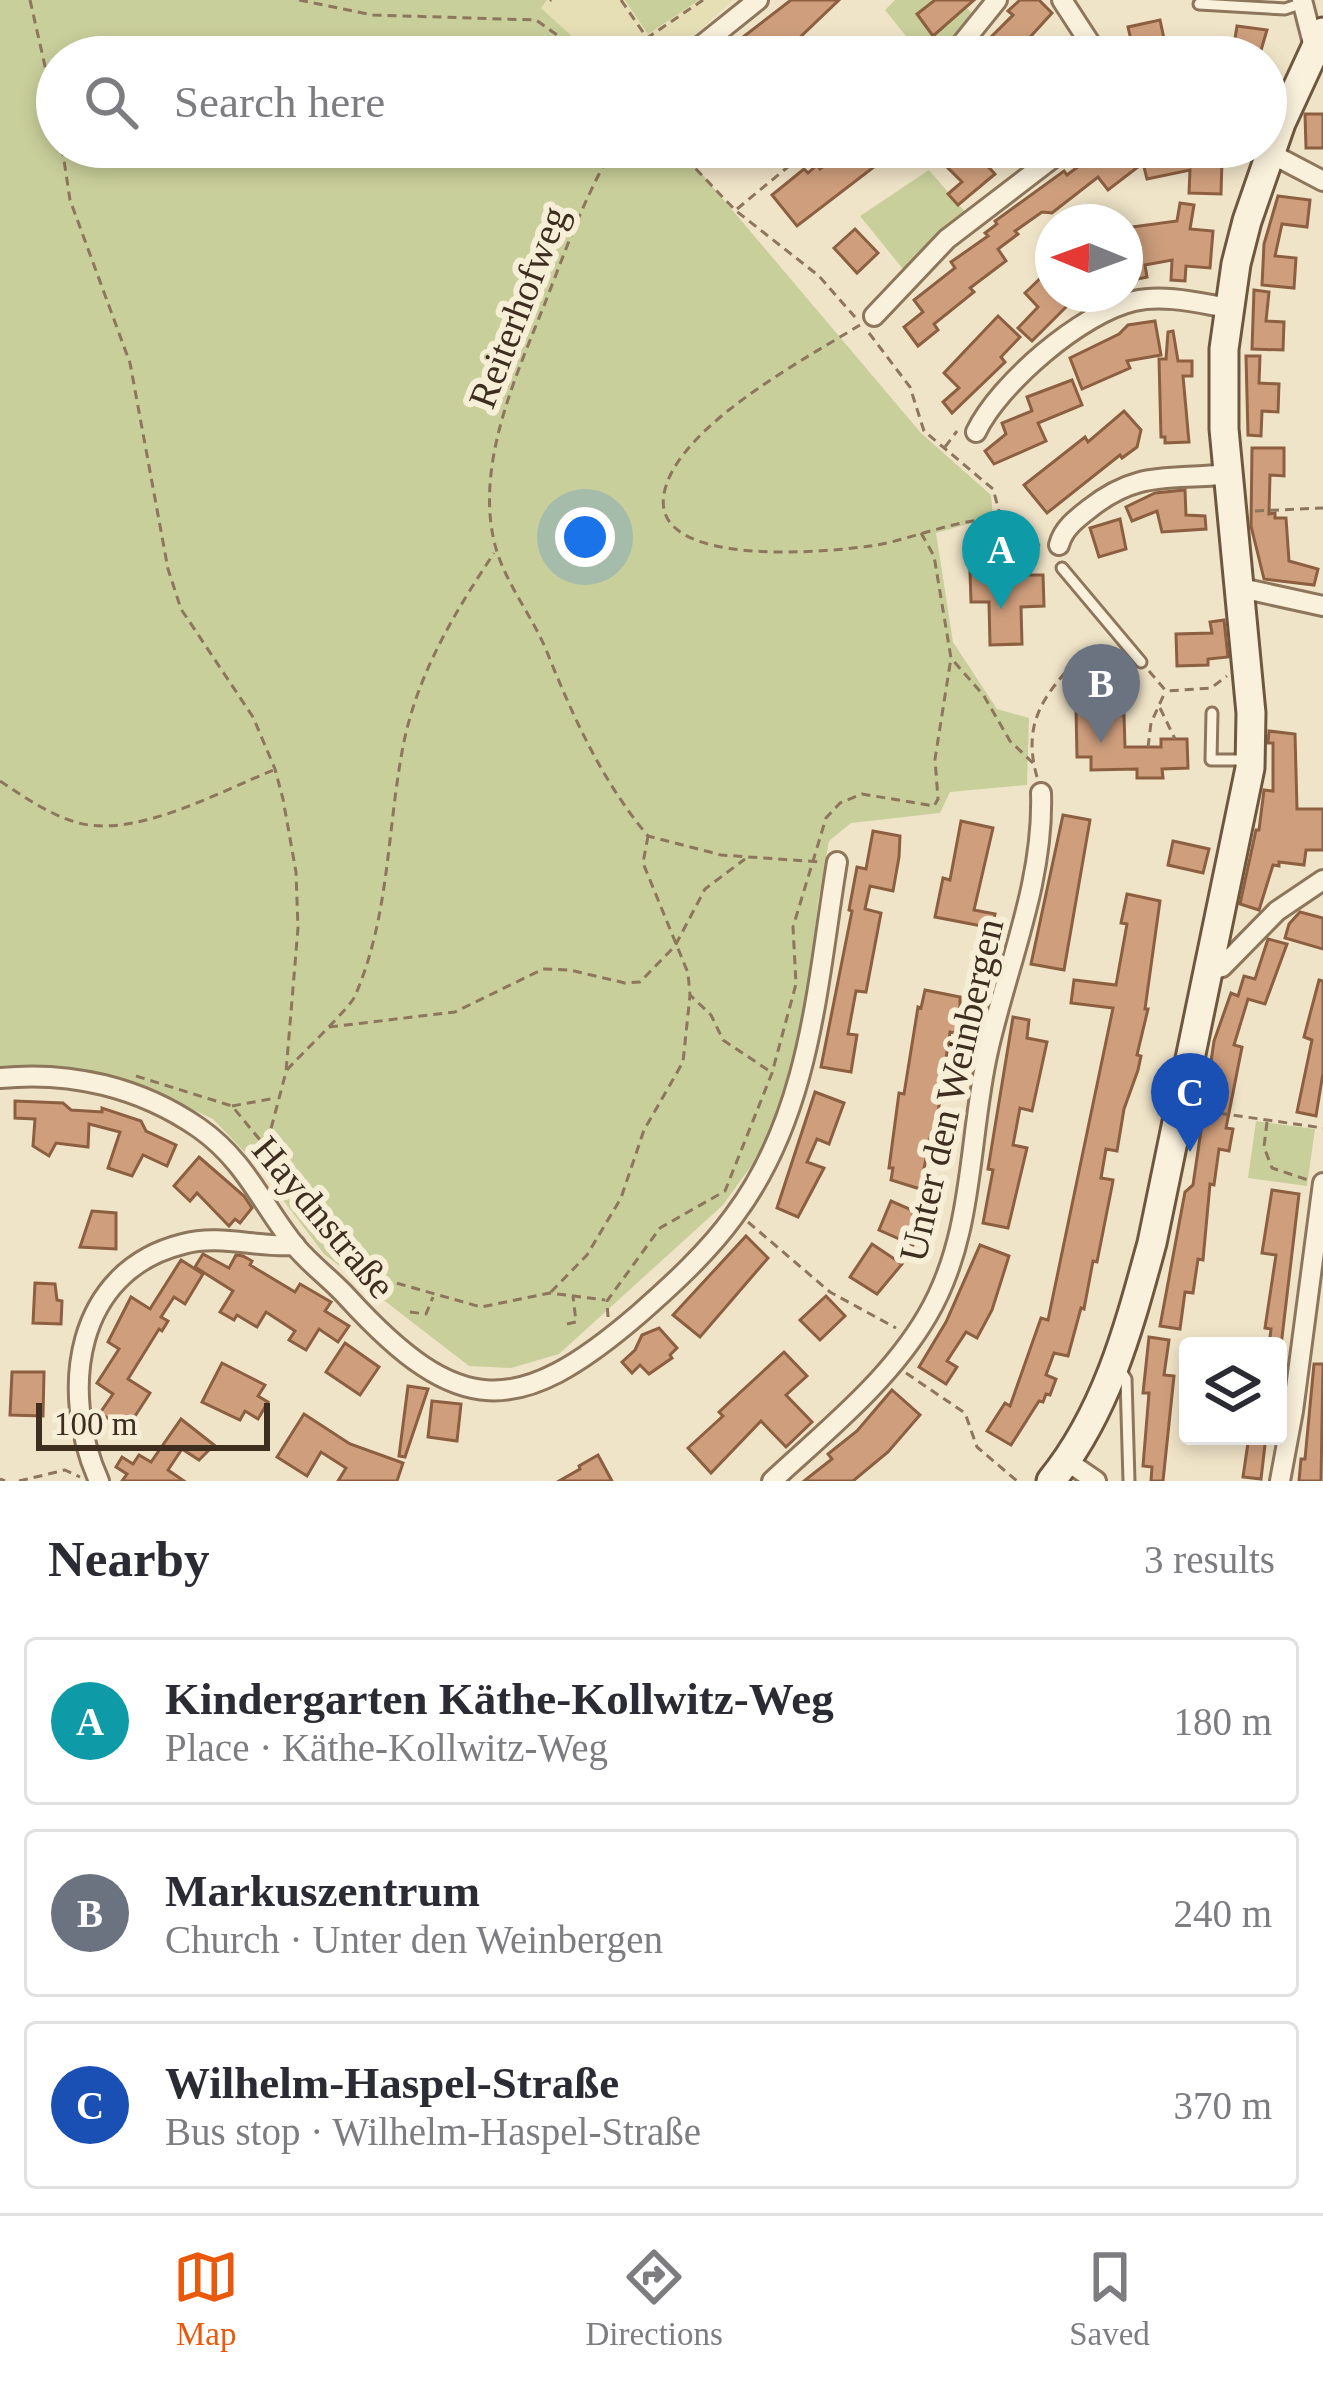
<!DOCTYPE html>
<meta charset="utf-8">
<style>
body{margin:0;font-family:Georgia,serif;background:#f2f2f3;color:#2b2b33}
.controls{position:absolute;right:36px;bottom:36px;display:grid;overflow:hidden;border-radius:12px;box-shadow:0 6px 18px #0003}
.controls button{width:108px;height:108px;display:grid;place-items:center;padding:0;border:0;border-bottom:3px solid #e1e1e2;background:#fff;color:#2b2b33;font:60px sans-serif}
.compass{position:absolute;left:1035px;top:204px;width:108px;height:108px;border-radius:50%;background:#fff;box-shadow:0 6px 18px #0003;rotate:271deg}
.scale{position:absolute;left:36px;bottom:30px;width:234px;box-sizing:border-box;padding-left:12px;border:6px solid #3d2e20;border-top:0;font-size:33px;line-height:42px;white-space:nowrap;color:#3d2e20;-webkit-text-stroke:9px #f7eed8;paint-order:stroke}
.you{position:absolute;left:585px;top:537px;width:42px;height:42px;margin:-30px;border:9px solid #fff;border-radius:50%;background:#1a73e8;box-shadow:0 0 0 18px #1a73e833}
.badge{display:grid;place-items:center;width:78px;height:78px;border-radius:50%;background:#ea580c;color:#fff;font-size:39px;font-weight:700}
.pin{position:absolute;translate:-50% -99px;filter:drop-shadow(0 3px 6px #0008)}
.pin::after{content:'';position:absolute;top:63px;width:42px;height:36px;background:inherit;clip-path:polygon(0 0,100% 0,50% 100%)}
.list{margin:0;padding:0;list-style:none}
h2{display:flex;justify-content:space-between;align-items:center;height:156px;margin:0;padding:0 48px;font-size:51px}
h2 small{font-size:39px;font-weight:400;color:#7c7c81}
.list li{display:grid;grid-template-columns:78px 1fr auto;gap:36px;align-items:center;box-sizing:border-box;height:168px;margin:0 24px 24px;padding:0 24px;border:3px solid #e1e1e2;border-radius:12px}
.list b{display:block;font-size:45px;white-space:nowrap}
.list p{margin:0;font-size:39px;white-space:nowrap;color:#7c7c81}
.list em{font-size:39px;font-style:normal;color:#7c7c81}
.icon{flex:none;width:66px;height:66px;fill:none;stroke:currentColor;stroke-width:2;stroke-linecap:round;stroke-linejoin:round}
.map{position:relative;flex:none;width:1323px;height:1481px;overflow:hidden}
.search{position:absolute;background:#fff;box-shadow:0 6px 18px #0003;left:36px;right:36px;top:36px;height:132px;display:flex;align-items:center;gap:30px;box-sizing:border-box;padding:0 42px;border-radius:66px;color:#7c7c81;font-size:45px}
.sheet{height:732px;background:#fff}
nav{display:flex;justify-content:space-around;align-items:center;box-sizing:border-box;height:168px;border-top:3px solid #e1e1e2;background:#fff;font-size:33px;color:#7c7c81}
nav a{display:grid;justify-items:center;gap:6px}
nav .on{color:#ea580c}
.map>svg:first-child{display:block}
</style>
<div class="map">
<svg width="1323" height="1481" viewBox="0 0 1323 1481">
<rect width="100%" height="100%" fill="#f0e4c8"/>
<path fill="#e6deb5" d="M547 0H733L671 57H595L541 8Z"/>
<g fill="#c9cf9b">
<path d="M0 0H547L541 8 595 57H57V147H679L921 433 991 495 993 517 936 533 953 642 997 709 1029 718 1027 785 950 792 940 813 851 823 829 841 818 902 804 1038 771 1138 723 1205 559 1354 511 1368 469 1366 324 1254 255 1163 213 1119 135 1083 99 1072 60 1066H0Z"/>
<path d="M625 0H699L648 34Z"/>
<path d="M895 0H959L976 17 940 57H923L885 10Z"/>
<path d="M929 170 966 213 903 269 860 216Z"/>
<path d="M1256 1121 1315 1129 1307 1186 1248 1178Z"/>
</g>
<g fill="#cf9f7d" stroke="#8d5f41" stroke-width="3">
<path d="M791 0H839L796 41 773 57H717Z"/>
<path d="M935 0H974L933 36 917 14Z"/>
<path d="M1020 0H1039L1052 13 1012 57H989L980 48 1013 15 1008 11Z"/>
<path d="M1160 20 1168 57H1135L1128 27Z"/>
<path d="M1237 26 1267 30 1259 57H1232Z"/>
<path d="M1305 114H1323V148H1306Z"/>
<path d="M849 147H922L901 164 892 153 797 226 772 195 804 169 808 173 817 165 820 169Z"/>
<path d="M970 147 995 174 958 205 948 194 962 182 948 168Z"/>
<path d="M1110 147H1201V160H1222L1221 194 1189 193 1190 170 1147 179 1143 163 1108 190 1098 177 1052 213 1042 212 1015 231 1018 234 998 249 1006 261 970 288 974 292 934 324 938 330 918 346 904 327 923 312 914 300 955 268 951 262 988 236 985 233 997 224 995 221 1064 171 1067 175 1083 163 1085 166Z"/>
<path d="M1278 196 1310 200 1307 227 1282 224 1275 256 1296 258 1294 288 1262 285 1264 244Z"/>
<path d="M1180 203 1194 205 1190 229 1213 231 1210 268 1186 266 1185 281 1171 280 1172 260 1145 265 1147 277 1133 280 1130 262 1136 261 1132 227 1177 221Z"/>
<path d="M855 229 878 253 857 273 834 248Z"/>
<path d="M1053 266V294H1079L1032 341 1018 328 1038 307 1025 293Z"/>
<path d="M1254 290 1269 292 1266 321 1284 322 1283 350 1252 349Z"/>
<path d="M998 316 1020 337 1001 357 1005 362 952 413 943 402 959 388 944 373Z"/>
<path d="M1155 321 1161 355 1127 361 1130 368 1082 389 1070 358 1119 334 1128 325Z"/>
<path d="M1173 331 1178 361H1192V376H1183L1189 442 1165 443V437H1161L1159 359H1166L1168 332Z"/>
<path d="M1246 356H1260L1259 383 1279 384 1278 412 1262 411 1261 436 1248 435Z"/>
<path d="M1072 380 1082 405 1038 423 1046 441 994 464 985 451 1006 434 1002 423 1032 411 1027 397Z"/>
<path d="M1124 411 1141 430 1137 447 1122 458 1120 455 1047 513 1024 485 1085 437 1088 442Z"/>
<path d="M1252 448H1284V476L1270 475 1269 514 1275 513V518H1286L1289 561 1318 569 1314 585 1264 579 1251 526Z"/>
<path d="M1185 490 1186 515 1205 516 1206 529 1162 532 1157 511 1132 521 1126 507 1155 493Z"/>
<path d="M1120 519 1126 549 1099 557 1090 528Z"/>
<path d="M1001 570V575H1043L1044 606 1021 607 1022 644 990 645 989 602H971L970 571Z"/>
<path d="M1224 620 1228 657 1208 659V665L1177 666 1176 634 1212 633 1210 622Z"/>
<path d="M1107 708 1108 715H1124L1125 747H1161V739H1187L1188 768 1162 769 1163 778H1137V769L1091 770V757H1077L1076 709Z"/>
<path d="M1269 731 1295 734 1297 809H1323V850H1306L1304 865 1279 862V866L1273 865 1259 910 1240 904 1256 830H1259L1264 790 1273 791V743H1268Z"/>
<path d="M1063 815 1090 820 1064 970 1031 964Z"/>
<path d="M961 821 993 828 974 910 995 914 992 928 935 917 943 878 950 880Z"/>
<path d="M873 831 900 836 899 857 893 891 870 886 865 909 881 913 866 992 856 991 848 1034 857 1035 851 1072 821 1067 852 911 849 910 857 867 866 869Z"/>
<path d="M1173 841 1209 849 1203 873 1168 865Z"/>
<path d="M1127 894 1160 901 1145 1009H1148L1137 1055 1141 1056 1138 1070 1124 1109 1117 1151 1106 1149 1101 1178 1113 1180 1112 1186 1097 1262 1093 1261 1084 1309 1081 1308 1068 1356 1054 1353 1046 1375 1056 1379 1050 1395 1046 1394 1043 1402 1039 1401 1011 1445 987 1431 1005 1403 1010 1406 1041 1318 1048 1320 1113 1008 1071 1003 1074 980 1116 985 1127 924 1121 923Z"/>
<path d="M1300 912 1323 918V949L1285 938 1289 924Z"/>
<path d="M1268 939 1287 944 1265 1004 1248 999 1234 1045 1242 1047 1226 1128 1233 1129 1229 1151 1219 1149 1214 1185 1210 1184 1203 1260 1198 1259 1193 1293 1185 1292 1180 1329 1160 1326 1185 1192 1193 1185 1214 1041 1231 993 1238 996 1244 976 1255 979Z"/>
<path d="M1319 980 1323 981V1073L1316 1116 1297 1112 1312 1040 1304 1037Z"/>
<path d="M925 990 960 997V1008L955 1033 950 1032 934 1139 930 1138 920 1189 891 1180 893 1168H889L899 1093 904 1094 918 1007 921 1008Z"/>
<path d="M1013 1017 1029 1020 1027 1038 1047 1042 1032 1111 1020 1108 1013 1145 1027 1148 1008 1228 983 1223 993 1170 988 1169Z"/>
<path d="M815 1092 844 1103 829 1144 817 1139 807 1162 824 1168 798 1217 777 1208Z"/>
<path d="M15 1101 63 1103 71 1110 102 1112V1108L141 1121 146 1131 176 1145 167 1166 143 1155 132 1176 108 1168 120 1132 89 1124 88 1147 56 1143 49 1156 33 1146 35 1119 15 1118Z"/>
<path d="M199 1157 244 1196 252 1208 240 1223 235 1219 229 1226 197 1193 190 1201 174 1186Z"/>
<path d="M1272 1190 1299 1194 1281 1346H1269L1271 1329 1265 1328 1276 1255 1262 1253Z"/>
<path d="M891 1201 914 1211 912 1219 922 1223 913 1245 879 1230Z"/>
<path d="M92 1211 116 1213V1249L80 1247Z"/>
<path d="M746 1236 768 1258 700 1337 673 1315Z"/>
<path d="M872 1244 902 1264 877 1294 850 1277Z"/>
<path d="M980 1245 1009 1256 992 1310 977 1338 966 1332 947 1361 957 1367 946 1384 919 1367 946 1322Z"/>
<path d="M203 1254 229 1268 236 1255 243 1256 252 1261 250 1265 295 1292 300 1284 331 1302 325 1311 349 1326 338 1342 319 1329 306 1350 289 1340 295 1331 266 1312 257 1327 237 1315 234 1320 220 1312 233 1291 195 1267Z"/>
<path d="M181 1260 203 1274 185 1304 174 1297 161 1317 168 1321 162 1331 159 1329 128 1379 150 1393 126 1430 100 1413 113 1394 97 1383 119 1349 108 1342 131 1297 150 1309Z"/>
<path d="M35 1283 55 1284 57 1300 62 1301 61 1324 33 1323Z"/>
<path d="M826 1296 845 1316 820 1340 800 1320Z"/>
<path d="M659 1328 677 1348 670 1355 672 1358 649 1374 640 1365 632 1373 622 1362 635 1350 642 1335Z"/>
<path d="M1149 1337 1169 1340 1164 1375 1174 1376 1163 1481H1151L1152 1467 1143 1466 1149 1393H1143Z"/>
<path d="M345 1343 379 1367 360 1395 326 1372Z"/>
<path d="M784 1352 807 1376 786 1395 812 1422 786 1447 761 1421 711 1473 688 1448 723 1416 719 1412Z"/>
<path d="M222 1363 265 1385 258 1396 268 1402 258 1419 245 1411 240 1420 202 1402Z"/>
<path d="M1314 1364H1323L1321 1481H1299L1301 1459H1305Z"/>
<path d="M12 1372H44L43 1416 10 1415Z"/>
<path d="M408 1386 428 1389 405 1457 399 1456Z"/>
<path d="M892 1390 920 1415 888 1452 853 1481H804L832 1459 828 1454 857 1431Z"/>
<path d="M432 1401 461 1404 457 1441 428 1437Z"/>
<path d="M304 1414 350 1444 403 1463 397 1481H338L346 1468 321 1452 307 1476 277 1457Z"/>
<path d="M181 1419 214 1445 199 1460 182 1449 168 1470 184 1481H122L127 1474 116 1467 122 1457 133 1464 139 1455 151 1462Z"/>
<path d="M1249 1436H1266L1261 1479 1243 1477Z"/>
<path d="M598 1455 612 1481H559L580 1469 579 1466Z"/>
</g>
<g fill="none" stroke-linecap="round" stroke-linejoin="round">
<defs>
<g id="lane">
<path d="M1199 4 1285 9 1303 3"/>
<path d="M1062 568 1141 662"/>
<path d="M1212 713 1211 760H1245"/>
<path d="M1119 1368 1126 1379 1129 1481"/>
</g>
<g id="street">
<path d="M1062 0 1099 57"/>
<path d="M1302 0 1314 47"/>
<path d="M687 57 758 0"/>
<path d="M951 57 997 0"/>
<path d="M1264 150 1323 181"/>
<path d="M874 316 947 239 1067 147"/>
<path d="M976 432C999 384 1081 313 1134 301 1164 294 1199 303 1228 308"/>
<path d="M1059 545C1063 529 1076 519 1089 509 1139 469 1170 481 1228 474"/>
<path d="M1241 588 1323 606"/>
<path d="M1206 971 1222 967 1277 911 1323 880"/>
<path d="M0 1078C70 1071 140 1087 199 1128 246 1161 262 1205 296 1247 312 1266 332 1280 348 1298 458 1418 517 1419 639 1314 672 1285 708 1252 734 1216 811 1113 817 984 837 862"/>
<path d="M1067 1461 1096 1481"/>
<path d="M99 1481C59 1392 74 1271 183 1244 220 1234 258 1248 295 1245"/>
<path d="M772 1481C827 1430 889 1381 927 1316 975 1235 968 1139 988 1051 1007 966 1044 882 1041 793"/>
<path d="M1280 1481 1293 1411 1323 1183"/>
</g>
<path id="secondary" d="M1051 1481C1107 1412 1129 1327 1152 1243L1250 768 1251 713 1224 429V349L1236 264 1247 221 1281 123 1323 32"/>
</defs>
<use href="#lane" stroke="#8d765c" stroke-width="15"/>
<use href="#street" stroke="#8d765c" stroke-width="24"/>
<use href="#secondary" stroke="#6f573f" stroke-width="33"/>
<g stroke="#8d765c" stroke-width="3" stroke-dasharray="9 6" stroke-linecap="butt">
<path d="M30 0 57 119"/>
<path d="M299 0 373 15 536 20 588 57"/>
<path d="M621 0 647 38 703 0"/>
<path d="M550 1 551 0"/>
<path d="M62 147 70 200 130 363 168 569 181 609 253 717 275 769 283 799 296 872 298 928 286 1072 268 1140 257 1162"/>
<path d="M614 147C586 194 567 246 547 298 518 372 474 463 495 545 505 583 533 617 547 652 574 719 602 781 648 836L721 855 821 862"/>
<path d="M675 147 735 210 819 276 855 317"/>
<path d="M737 209 795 161"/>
<path d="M860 325C805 359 676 427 664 494 650 570 833 552 877 545 908 540 972 514 1002 520 1017 523 1030 533 1038 545H1045"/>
<path d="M869 333 910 387 924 431 993 489 1001 518"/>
<path d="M945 447 957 431"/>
<path d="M1255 511 1323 508"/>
<path d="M1006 524 1007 588"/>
<path d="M921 533 934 556 951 658 984 696 1010 741 1033 763"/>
<path d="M1149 671 1166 691 1211 688 1227 676"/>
<path d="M1101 708 1115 693H1135"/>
<path d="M1160 708 1175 739"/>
<path d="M1148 747 1151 723 1165 692"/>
<path d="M1037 777C1021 720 1046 693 1083 653"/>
<path d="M0 781C24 797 47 813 75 822 134 840 218 792 274 770"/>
<path d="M648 836 643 863 688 973 690 995 711 1015 723 1040 771 1072"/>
<path d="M329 1027 455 1012 543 969 570 970 625 983 640 982 675 946 705 889 745 859"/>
<path d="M287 1070C300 1055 350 1008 355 996 389 918 387 834 402 752 415 678 453 615 494 553"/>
<path d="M136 1076 232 1106 358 1259 389 1281 481 1307 550 1293 605 1300"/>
<path d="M232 1106 276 1098"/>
<path d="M1204 1111 1323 1128"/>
<path d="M1267 1122 1264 1147 1272 1168 1308 1180"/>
<path d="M748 1222 830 1292 896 1328"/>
<path d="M551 1292 587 1255 621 1198 644 1130 683 1062 690 995"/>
<path d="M410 1312 426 1314 433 1297"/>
<path d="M608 1317 607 1301 660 1228 725 1191 772 1073 796 984 793 927 826 818 840 803 862 794 934 806 938 799 935 759 951 658"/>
<path d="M567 1324 576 1322 573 1296"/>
<path d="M906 1373 965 1413 977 1447 1017 1481"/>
<path d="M0 1479 5 1481"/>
<path d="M19 1481 65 1470 80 1477"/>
</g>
<use href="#lane" stroke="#faf1dc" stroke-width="9"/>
<use href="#street" stroke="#faf1dc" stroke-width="18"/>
<use href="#secondary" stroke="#faf1dc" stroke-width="27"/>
</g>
<g text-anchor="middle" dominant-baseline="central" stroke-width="12" stroke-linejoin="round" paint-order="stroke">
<g font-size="39" fill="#3d2e20" stroke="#f7eed8">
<text transform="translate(518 307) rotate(-69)">Reiterhofweg</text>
<text transform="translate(951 1090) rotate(-77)">Unter den Weinbergen</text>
<text transform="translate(324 1217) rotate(50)">Haydnstraße</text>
</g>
</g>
</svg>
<div class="controls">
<button><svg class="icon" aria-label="layers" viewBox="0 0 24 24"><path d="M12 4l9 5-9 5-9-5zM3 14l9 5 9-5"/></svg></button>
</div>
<svg class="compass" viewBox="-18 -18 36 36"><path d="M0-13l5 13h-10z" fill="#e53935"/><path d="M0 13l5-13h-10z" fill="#7c7c81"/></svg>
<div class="scale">100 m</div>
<div class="you"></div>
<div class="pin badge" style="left:1001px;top:609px;background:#0f9aa8">A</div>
<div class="pin badge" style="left:1101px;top:743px;background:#6b7280">B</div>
<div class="pin badge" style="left:1190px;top:1152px;background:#1a4fb4">C</div>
<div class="search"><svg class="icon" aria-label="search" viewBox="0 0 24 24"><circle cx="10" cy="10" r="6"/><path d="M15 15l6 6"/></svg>Search here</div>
</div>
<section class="sheet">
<h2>Nearby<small>3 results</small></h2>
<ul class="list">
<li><span class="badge" style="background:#0f9aa8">A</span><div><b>Kindergarten Käthe-Kollwitz-Weg</b><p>Place · Käthe-Kollwitz-Weg</p></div><em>180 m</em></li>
<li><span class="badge" style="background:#6b7280">B</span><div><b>Markuszentrum</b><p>Church · Unter den Weinbergen</p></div><em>240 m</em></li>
<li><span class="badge" style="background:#1a4fb4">C</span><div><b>Wilhelm-Haspel-Straße</b><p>Bus stop · Wilhelm-Haspel-Straße</p></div><em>370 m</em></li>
</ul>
</section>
<nav>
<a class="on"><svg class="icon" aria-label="map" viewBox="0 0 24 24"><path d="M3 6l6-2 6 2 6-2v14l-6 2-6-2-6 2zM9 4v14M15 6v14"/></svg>Map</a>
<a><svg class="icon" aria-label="directions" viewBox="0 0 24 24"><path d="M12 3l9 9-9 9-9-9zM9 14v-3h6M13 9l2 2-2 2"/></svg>Directions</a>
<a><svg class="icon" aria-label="saved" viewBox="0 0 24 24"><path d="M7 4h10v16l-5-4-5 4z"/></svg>Saved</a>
</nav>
